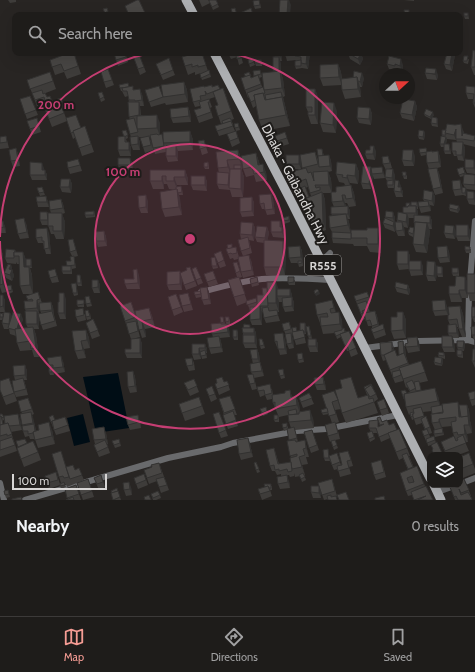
<!DOCTYPE html>
<style>
body{margin:0;font-family:Cabin,sans-serif;background:#262523;color:#f1f3f6}
.controls{position:absolute;right:12px;bottom:12px;display:grid;overflow:hidden;border-radius:8px;box-shadow:0 4px 16px #0002}
.controls button{width:36px;height:36px;display:grid;place-items:center;padding:0;border:0;border-bottom:1px solid #3c3a39;background:#1e1c1a;color:#f1f3f6;font:20px sans-serif}
.compass{position:absolute;left:379px;top:68px;width:36px;height:36px;border-radius:50%;background:#1e1c1a;box-shadow:0 4px 16px #0002;rotate:69deg}
.scale{position:absolute;left:12px;bottom:10px;width:95px;box-sizing:border-box;padding-left:4px;border:2px solid #d7d5d4;border-top:0;font-size:11px;line-height:14px;white-space:nowrap;color:#d7d5d4;-webkit-text-stroke:3px #1e1c1a;paint-order:stroke}
.list{margin:0;padding:0;list-style:none}
h2{display:flex;justify-content:space-between;align-items:center;height:52px;margin:0;padding:0 16px;font-size:17px}
h2 small{font-size:13px;font-weight:400;color:#a1a1a2}
.icon{flex:none;width:22px;height:22px;fill:none;stroke:currentColor;stroke-width:2;stroke-linecap:round;stroke-linejoin:round}
.map{position:relative;flex:none;width:475px;height:500px;overflow:hidden}
.search{position:absolute;background:#1e1c1a;box-shadow:0 4px 16px #0002;left:12px;right:12px;top:12px;height:44px;display:flex;align-items:center;gap:10px;box-sizing:border-box;padding:0 14px;border-radius:8px;color:#a1a1a2;font-size:15px}
.sheet{height:116px;background:#1e1c1a}
nav{display:flex;justify-content:space-around;align-items:center;box-sizing:border-box;height:56px;border-top:1px solid #3c3a39;background:#1e1c1a;font-size:11px;color:#a1a1a2}
nav a{display:grid;justify-items:center;gap:2px}
nav .on{color:#f59c94}
.map>svg:first-child{display:block}
</style>
<div class="map">
<svg width="475" height="500" viewBox="0 0 475 500">
<rect width="100%" height="100%" fill="#282523"/>
<g fill="#000d15">
<path d="M118 373 129 428 96 433 83 377Z"/>
<path d="M83 414 90 442 74 446 67 418Z"/>
</g>
<g fill="none" stroke-linecap="round" stroke-linejoin="round">
<g stroke="#696a6c" stroke-width="6">
<path d="M321 262 330 253"/>
<path d="M470 281 475 221"/>
<path d="M201 292C221 287 241 281 262 279 285 277 308 279 331 280"/>
<path d="M468 340 469 290"/>
<path d="M365 348 418 341 468 340 475 342"/>
<path d="M0 483 4 500"/>
<path d="M460 484 475 478"/>
<path d="M438 492 457 485"/>
<path d="M25 500 168 458 221 447 233 443 297 431 326 429 398 415"/>
</g>
<g stroke="#adafb2" stroke-width="9">
<path d="M186 0 194 15"/>
<path d="M214 53 290 199 430 478"/>
<path d="M434 485 441 500"/>
</g>
</g>
<g fill="#3e3c3a" fill-rule="evenodd">
<path d="M8 0H16V2L10 3Z"/>
<path d="M199 0H208L209 1 216 0 219 7 213 10 210 3 202 7Z"/>
<path d="M403 0H414V1L404 0Z"/>
<path d="M260 3 261 8 255 9 254 6Z"/>
<path d="M107 8 109 14 106 15 103 9Z"/>
<path d="M468 13 469 19H465L464 16Z"/>
<path d="M475 51V75H474L471 67Z"/>
<path d="M74 53 81 74 67 79 64 72 55 75 50 60Z"/>
<path d="M114 53H125L128 62 118 66Z"/>
<path d="M149 53H155L150 55Z"/>
<path d="M202 53 208 71 209 70 211 77 202 80 200 74 201 73 195 75V72L188 75 182 57Z"/>
<path d="M228 53H250L241 56 243 63 239 65 237 57 231 59Z"/>
<path d="M281 53 282 61H280L281 73 283 79 285 96 283 97 290 126 263 131 259 120 256 106 253 108 249 97 248 98 241 78 245 77 249 72 251 77H254L253 71 261 72 262 77 259 78 265 95 264 90 274 71 273 70 275 57 274 56Z"/>
<path d="M285 53H310L308 69 302 68 296 69 295 66 296 60 287 61Z"/>
<path d="M348 53H361L363 59 360 65 350 59Z"/>
<path d="M447 53H454L455 55 452 71 446 69 444 64Z"/>
<path d="M133 56 144 67 146 72 140 75Z"/>
<path d="M252 59 255 65 250 67 248 60Z"/>
<path d="M469 59 468 64 464 63 463 61Z"/>
<path d="M261 60 262 63V66H256L255 63Z"/>
<path d="M156 64 173 70 175 75 163 80Z"/>
<path d="M338 64 341 72 342 79 364 78 362 87H360L361 97 345 99 342 90V85L323 86 320 78Z"/>
<path d="M387 64 403 65 402 71 397 70V71L389 69Z"/>
<path d="M108 69 114 85 106 88 104 82Z"/>
<path d="M50 72 56 89 43 94 52 101 61 98 65 109 63 110 66 118 81 128 85 126 94 152 82 156 76 137 73 139 67 121 52 127 45 109 47 108 46 103 37 106 27 80Z"/>
<path d="M425 73 438 75 437 80 427 79Z"/>
<path d="M184 82 187 90 188 102 166 105 165 103 151 107 145 90 163 96Z"/>
<path d="M129 87 142 94 144 106H140L141 115 160 123V134L163 138 190 131 193 140V150L178 151V161L168 162 166 156V149V152L155 154 153 148V150L145 153 143 147V137H140L138 138 140 142V150H133L131 145V137L130 134 129 102 128 96 125 97 122 91H121L120 88ZM149 137H151L152 148 151 141Z"/>
<path d="M204 87H212L220 90 223 88 234 119 231 120 233 124H232L235 131H236L240 143 232 147 227 134 229 133 219 136 215 126 223 124V123L221 124 215 106 218 105 215 97 209 99 212 107 210 108 213 118 199 123 194 110 201 108 200 106 195 107 193 102Z"/>
<path d="M475 87V108L473 103V99H468L466 93Z"/>
<path d="M315 89 318 97V124H311L308 115V112L306 107Z"/>
<path d="M102 92 105 100 101 102 98 93Z"/>
<path d="M30 96 38 115 27 119 20 99Z"/>
<path d="M415 101 417 107 414 121 402 118 400 113Z"/>
<path d="M188 107 190 112 191 122 173 123 171 118Z"/>
<path d="M370 108 372 114 371 125 359 123 357 118Z"/>
<path d="M337 111 336 133 323 132 320 123Z"/>
<path d="M424 114 434 115 432 117 437 118 438 120V127L432 126 431 123 432 118 431 119 425 116Z"/>
<path d="M37 118 41 132 32 135 27 121Z"/>
<path d="M238 123 240 130 236 131 234 124Z"/>
<path d="M126 130 128 138 126 139 127 142H129L131 148V156H120L118 150 124 136Z"/>
<path d="M442 130H463L464 133 475 136V147L463 144 465 148 464 161 458 160 457 156H454L452 151 457 142 456 139V140L447 139 446 138 447 139 446 144H449L450 147 451 154H445L444 151V147H441L440 144 442 136Z"/>
<path d="M424 131 425 134 424 140 419 139 418 136Z"/>
<path d="M285 132 289 144 279 147 275 136Z"/>
<path d="M6 136 9 148 0 149V137Z"/>
<path d="M204 140 208 153 202 155 198 141Z"/>
<path d="M16 148 18 154 20 166 13 167 11 161Z"/>
<path d="M317 149H322L324 156 329 155 331 161 332 171 328 172 331 179 332 192H336V187L347 186 345 185 344 183 339 182 336 174 337 162 356 164 359 172 358 184 350 183V185H351L354 193 356 206 349 207 347 203H345L346 206H348L350 211V219H348L349 222 351 233V230H367V228H378L381 236V253L370 252 367 246H354L353 244 333 243 332 238V232L330 228 329 216H332L331 207H334L332 202 331 193H323L325 200 326 230 315 234 305 206 302 207 296 190 297 189 295 185 291 186 287 173 301 169H288L286 164V155H299L300 159V155L315 152 319 162ZM301 162 303 169H301ZM308 187 311 196 309 197 305 188Z"/>
<path d="M238 150 241 158 256 153 260 165 266 172 267 180 256 182 254 175 246 177 243 169 241 158 242 168V171L244 177 243 197H232L230 190 219 189 217 184 219 173 218 168Z"/>
<path d="M376 151 375 160 367 159 365 154Z"/>
<path d="M438 151 440 157 441 167 437 168 439 173 443 193 435 195 433 189 434 168 429 169 427 163 426 155 421 156 420 153 427 152Z"/>
<path d="M415 156 414 166H404L402 160Z"/>
<path d="M130 158 132 163 133 170 120 171 118 165Z"/>
<path d="M78 159 82 171 70 174 68 168Z"/>
<path d="M390 161 392 168 389 169 395 175 394 183V188H388L387 185V181L385 177 386 170 383 164Z"/>
<path d="M208 162 209 165V169H205L204 167Z"/>
<path d="M475 162V174L467 173 465 168Z"/>
<path d="M463 167 466 174 475 175V190L466 189V196L463 195 455 196 453 190 462 185V189L465 188 463 184 464 176 460 177 457 169Z"/>
<path d="M44 168V170H45L47 175V180H32L30 175Z"/>
<path d="M372 168 384 173 385 178 374 179 373 176 371 189H363L361 183Z"/>
<path d="M150 170H185L188 179V185H177V187L182 189 183 195H179L182 215 165 217 162 209 176 190 169 189 167 184H164V189H153L150 181Z"/>
<path d="M407 175V179H404L403 176Z"/>
<path d="M205 176 207 182V191L193 190 191 185Z"/>
<path d="M70 179 72 184 71 193 62 192 60 187Z"/>
<path d="M42 187 45 195 40 196 37 188Z"/>
<path d="M401 187 403 192V197H396L394 191Z"/>
<path d="M433 192 435 197 434 206 430 205 431 211 421 213 419 207 424 201 423 199Z"/>
<path d="M271 194 273 199 275 214 267 215 265 209H262L260 204Z"/>
<path d="M475 194V205L469 204 467 199Z"/>
<path d="M46 196 48 202 49 207H38L37 202Z"/>
<path d="M252 197 254 203V216L242 217 240 212Z"/>
<path d="M61 199 63 204 65 213 62 214 65 222 64 239H56L54 234H51L48 225H42L40 220 47 212 48 213H51L50 210Z"/>
<path d="M148 201V213H141L139 208Z"/>
<path d="M417 202 418 205V209H417L418 215 430 216 432 221V229H429L430 231 427 253 416 252 413 244V237L409 235 408 232 414 228V218H409V219L408 228 404 227 405 236H398L395 229V232L385 228 383 223 385 218V217L393 212 395 218V224L397 222V220L404 213H403L406 207 410 203 411 206Z"/>
<path d="M449 208 460 209 458 213 450 211Z"/>
<path d="M94 211 95 214V217L86 218 85 215Z"/>
<path d="M289 216 290 222 284 224 283 218Z"/>
<path d="M0 221 5 226 6 233H0Z"/>
<path d="M280 221 284 233V238L273 237 271 232Z"/>
<path d="M26 223 29 238 20 239 18 234Z"/>
<path d="M253 223 255 228 254 241 249 240 252 253 246 255 251 260 254 275 243 278 241 272 238 259 234 260 233 258 230 259 226 249 236 247 239 257 243 256 241 251V239L240 234Z"/>
<path d="M267 227 269 233 267 241H283L286 249 285 275H266L264 267V243L257 242 255 237Z"/>
<path d="M470 230V241H458L456 236V232L455 239 446 238 444 233Z"/>
<path d="M104 231 106 237 107 246 98 247 96 241Z"/>
<path d="M49 233 51 254H46L43 243H38L36 238Z"/>
<path d="M73 239 78 256 74 257 76 268 72 269V274H63L62 271 67 266 71 261 72 256 70 252Z"/>
<path d="M300 246 302 251 303 266 299 267 298 263H291L289 258Z"/>
<path d="M0 249H1L3 255V266H2L4 270 6 292 2 293 0 287Z"/>
<path d="M471 249V253H466L465 250Z"/>
<path d="M15 250 16 252H23L26 260 32 262V268H30L32 275 33 294H23L20 286 19 264H17V262L16 264 7 263 5 258Z"/>
<path d="M221 251 226 266 220 268 214 254Z"/>
<path d="M408 251 410 256V261L423 266V275L411 276 409 269 399 270 397 264Z"/>
<path d="M449 251 450 262 440 263 438 258Z"/>
<path d="M215 257 218 268 213 269 212 266Z"/>
<path d="M237 262 242 277 239 278 247 301H257L263 295 278 289H290L294 303V311L285 312 283 307V302H279V301V312H277L280 321 266 323 264 318 263 312H262V325H252L250 320V311L247 302 237 306 228 280 237 277 233 263Z"/>
<path d="M11 265 14 276 12 281 6 278 4 273Z"/>
<path d="M190 267 197 286 186 290 182 279V290H169L167 285 180 273 187 270Z"/>
<path d="M196 267 203 283 198 285 192 269Z"/>
<path d="M437 267 436 281H428L426 275Z"/>
<path d="M442 267 443 269V277H438L437 274Z"/>
<path d="M458 268 459 271V276H453L452 273Z"/>
<path d="M213 271 218 284 209 287 204 274Z"/>
<path d="M475 274V301H470L468 294V298H462V302H451L449 294 465 277 467 282Z"/>
<path d="M57 275 59 282 52 283 50 278Z"/>
<path d="M80 275 81 278 82 286H78L77 283Z"/>
<path d="M139 275 140 289H127L125 284Z"/>
<path d="M257 277 259 285 252 287 250 279Z"/>
<path d="M98 280 100 285V293H94L92 288Z"/>
<path d="M295 280V285H289L288 283Z"/>
<path d="M76 283 78 295 74 296 73 293Z"/>
<path d="M11 285 13 292 9 294 8 291Z"/>
<path d="M408 285 410 290 409 295 397 292 395 287Z"/>
<path d="M207 287 209 292 211 304 204 305 201 297 196 298 195 295Z"/>
<path d="M38 292 42 303 51 302 53 307 54 315 57 326 43 330 39 318V329H34L36 335 39 357H34L32 350 20 351 17 343 16 336 10 334 9 329H4L2 323 3 320H0V313H10L12 317 23 319 20 329 28 328 26 324V311L25 309 28 301 26 296ZM39 306 41 313 38 314H39Z"/>
<path d="M367 292 371 302 367 304 370 312 375 311 377 316 379 326 383 324 386 335 375 339 371 329 372 328V326H368L365 316H364L365 319 363 320 354 296Z"/>
<path d="M188 293 193 310 184 312 182 306Z"/>
<path d="M176 294 183 312 174 316 168 297Z"/>
<path d="M0 295 5 300V312H0Z"/>
<path d="M66 299V319H60L58 313 59 302Z"/>
<path d="M90 299 92 306 87 307 86 304Z"/>
<path d="M84 300V307H78L77 305Z"/>
<path d="M332 300 336 313 342 320V328H344L346 332 349 331 358 354 351 357 349 351H347L341 337 337 339 335 333 323 334 321 326 320 323 317 315Z"/>
<path d="M131 302 138 322 149 308 152 316 155 327 145 329 146 337 142 338 138 325 137 326 140 337 133 339 140 338 142 344V358H127L125 353 131 349V339L125 321Z"/>
<path d="M447 306 448 315 435 316 433 311Z"/>
<path d="M460 306 463 314 466 337H462L458 327H457L458 330 459 338H453L454 341 455 352H444L442 347 449 336 448 333 450 325 448 320 449 315Z"/>
<path d="M475 307V322H474L472 317Z"/>
<path d="M403 312 406 320V338L394 339 391 331 397 317Z"/>
<path d="M90 313 91 319 87 320 86 317Z"/>
<path d="M85 314 86 320 78 322 76 317Z"/>
<path d="M220 317H223L225 324H226V322L230 319V324L227 325 229 329 230 337 220 338 221 342 223 352 211 354 209 348 213 337 212 334 221 324Z"/>
<path d="M93 319 100 336 92 339 86 323Z"/>
<path d="M289 322 293 332 296 327 297 331H300L305 323 306 326 310 329 312 339H309H316L318 344V352H310L308 346 309 339 306 329V334H304L306 343 296 345 293 334 291 335 293 339 294 348 289 349 287 344 286 336 282 324Z"/>
<path d="M475 326V368L472 361 475 349V340H474L472 335Z"/>
<path d="M251 328H254L256 333 257 348H245L243 343V333Z"/>
<path d="M86 330 89 338 90 348 84 349 86 358 78 359 75 351Z"/>
<path d="M237 330 238 332V340H234L233 337Z"/>
<path d="M417 337 419 342 420 351 408 353 406 347 408 343Z"/>
<path d="M285 339 287 354 280 355 278 347H277L275 342Z"/>
<path d="M263 341 265 348 261 349 260 346Z"/>
<path d="M464 341 465 344 464 351H462L463 353V358L458 357 457 355 458 350 457 347Z"/>
<path d="M192 344H205L207 349V353H206L207 358 202 359 201 355V359L194 360 192 354Z"/>
<path d="M405 347 406 356 409 365 421 361 428 381 419 383 421 390 438 396 440 405 460 407 467 405 469 410 470 421 471 424 472 433 467 434 468 442H465L469 451 458 455H446L441 442 454 436 453 433 452 426 442 427 444 435 435 437 434 434 435 430 432 423V411L423 412 424 417 430 427 432 433 429 434 430 437 434 436 436 443 433 449 431 445 428 446 427 441H426L422 431 425 430 422 423 416 425 414 419 412 420 410 414 409 415 406 407 407 393 410 392 407 387 406 388 402 375 403 381 395 383 386 360 383 361 381 355 394 348V350L397 356 399 355Z"/>
<path d="M257 349 259 354 260 362 262 368 264 376 254 378 257 389 252 390 250 384 252 374 251 372 253 364 252 359Z"/>
<path d="M302 353 304 362 299 363 298 360Z"/>
<path d="M444 353 445 356V359L442 358 443 361 442 366 435 365 434 362 439 358 438 355Z"/>
<path d="M192 358 194 363 195 370 189 371 187 366Z"/>
<path d="M63 361 65 372 55 374 54 370H53L54 375H50L49 372 50 368 49 365Z"/>
<path d="M25 365 27 371V380H24L28 395 16 397 14 392 15 380 14 376Z"/>
<path d="M283 369 285 378 281 379 280 376Z"/>
<path d="M133 371 135 377 137 392 130 393 128 387Z"/>
<path d="M323 377 325 383 326 390H317L315 385Z"/>
<path d="M9 378 17 401 6 405 0 390Z"/>
<path d="M194 379 199 392 190 396 184 383Z"/>
<path d="M227 381 230 390 219 395 215 384Z"/>
<path d="M257 387 272 389 273 395 285 393 290 390 292 397 296 396 299 404 300 411 313 418 314 428 295 430 298 442 305 440 307 449 309 457H306L308 464 302 465 305 475H304L306 480 302 482 300 476 295 477 294 473V476L290 477 289 475 281 476V474L277 475 275 471H272L270 466 274 448 279 464 291 462 290 441 287 430 284 431 283 428 288 426V429L291 428 289 422 288 415 279 417V422H275L274 420 278 415 273 403 272 399 267 400 265 395 260 397Z"/>
<path d="M364 387 374 390 376 394 378 399 374 402 378 413 346 423 342 413 358 398 367 395Z"/>
<path d="M206 389 215 394 217 399 211 402Z"/>
<path d="M334 391 341 409 335 410 339 422 336 423 340 439 335 440 338 448 334 450 331 441 330 442 328 436 332 423 329 414 323 415 322 413 327 408Z"/>
<path d="M475 391V405L472 406 470 400Z"/>
<path d="M309 393 314 404 303 408 299 398Z"/>
<path d="M230 396 237 415H234L238 426 228 429 223 415H224L219 399Z"/>
<path d="M199 397 205 414 185 421 179 404Z"/>
<path d="M28 398 34 414 32 415 36 431 52 430 55 444 38 448 35 439H30L29 436 25 437 23 431 22 413 18 401Z"/>
<path d="M384 399 389 413 382 416 377 402Z"/>
<path d="M266 407 268 414 263 416 260 409Z"/>
<path d="M219 412 228 436 221 438 219 433Z"/>
<path d="M0 414H2L4 418 20 419 22 430 11 432 17 451 0 457ZM4 420 5 424H3L2 421Z"/>
<path d="M49 417 55 420 65 417 70 431 56 435Z"/>
<path d="M377 418 382 422 389 425 397 430 407 448 410 456H409L414 468 417 466 425 486 433 500H414L412 495 408 496 406 491 408 470 403 458 399 460 390 438 381 442 378 433H373L375 439 370 442 367 433 371 432 369 428 380 426Z"/>
<path d="M140 420 141 428 130 430 128 425Z"/>
<path d="M312 430 319 450 311 453 304 432Z"/>
<path d="M106 433 108 444H107L110 453 99 457 94 445 95 444 94 440Z"/>
<path d="M248 438 250 444 253 457 241 460 239 454Z"/>
<path d="M119 439 121 446 115 448 112 441Z"/>
<path d="M27 443 38 452 41 460 24 467 17 448Z"/>
<path d="M328 449 329 456 337 453 341 465 350 456 353 466 349 467 351 474 340 477 338 469 334 470 329 458 330 461H325L324 458Z"/>
<path d="M469 453 475 469V473L463 478V480L464 479 471 496H470L472 500H455L450 486 449 487 448 485H460V456L464 455Z"/>
<path d="M52 454 66 467 75 470 79 468 84 480 67 487 66 484H65L66 487 61 489 60 485 49 489 45 476 56 472 60 484 61 483Z"/>
<path d="M256 462 260 472 257 473 254 463Z"/>
<path d="M159 463 169 490 161 493 157 481 149 484 144 470 152 467Z"/>
<path d="M383 466 386 477 376 480 374 475Z"/>
<path d="M144 474 148 485 138 489 134 478Z"/>
<path d="M101 475 105 487 99 490 94 478Z"/>
<path d="M88 479 94 497 83 500 77 483Z"/>
<path d="M332 479 337 496H336L337 500H328V499L324 500 318 483Z"/>
<path d="M289 481 290 488 280 489 278 484Z"/>
<path d="M76 485 81 500H66L68 499 65 489Z"/>
<path d="M272 486V490H270L272 496 262 500 258 489Z"/>
<path d="M319 486 321 492V498H313L311 492Z"/>
<path d="M131 487 132 495 126 496 124 490Z"/>
<path d="M8 490 10 497 6 498 4 491Z"/>
<path d="M151 494 160 495 161 498 156 500H153Z"/>
<path d="M120 497 121 500H113Z"/>
</g>
<g fill="#323130">
<path d="M288 0H289L291 5 290 15H287Z"/>
<path d="M280 53H281L282 61 280 56Z"/>
<path d="M307 53H310L308 69 306 64Z"/>
<path d="M361 53 363 59 360 65 358 59Z"/>
<path d="M452 53H454L455 55 452 71 450 65Z"/>
<path d="M279 57 281 63V73L283 79 285 96 282 88 280 74 279 70Z"/>
<path d="M401 59 403 65 402 71 400 66Z"/>
<path d="M338 64 341 72 342 85 339 77Z"/>
<path d="M436 69 438 75 437 80 435 74Z"/>
<path d="M362 73 364 78 362 87 360 82Z"/>
<path d="M357 77 360 87 361 97 358 89Z"/>
<path d="M184 82 187 90 188 102 185 94Z"/>
<path d="M140 89 142 94 144 106 142 100Z"/>
<path d="M315 89 318 97V124L315 115Z"/>
<path d="M281 92 283 97 290 126 286 115Z"/>
<path d="M415 101 417 107 414 121 412 115Z"/>
<path d="M139 102 140 107 141 121 139 116Z"/>
<path d="M334 103 337 111 336 133 333 125Z"/>
<path d="M188 107 190 112 191 122 189 116Z"/>
<path d="M370 108 372 114 371 125 369 119Z"/>
<path d="M433 112 434 115 431 119 430 117Z"/>
<path d="M157 115 160 123V136L157 128Z"/>
<path d="M437 118 438 120V127L437 124Z"/>
<path d="M461 124 463 130 464 139 462 136Z"/>
<path d="M456 129 458 134 456 140 454 135Z"/>
<path d="M190 131 193 140V150L190 142Z"/>
<path d="M424 131 425 134 424 140 423 137Z"/>
<path d="M138 136 140 142V150L138 144Z"/>
<path d="M446 137 447 139 445 147 444 144Z"/>
<path d="M129 142 131 148V156L129 150Z"/>
<path d="M463 142 465 148 464 161 462 155Z"/>
<path d="M176 145 178 151V161L176 156Z"/>
<path d="M374 146 376 151 375 160 373 154Z"/>
<path d="M16 148 18 154 20 166 18 160Z"/>
<path d="M238 150 241 158 242 167 239 159Z"/>
<path d="M413 150 415 156 414 166 412 161Z"/>
<path d="M438 151 440 157 441 167 439 162Z"/>
<path d="M256 153 259 162 261 173 258 165Z"/>
<path d="M299 155 301 161V169L299 164Z"/>
<path d="M329 155 331 161 332 171 330 166Z"/>
<path d="M130 158 132 163 133 170 131 165Z"/>
<path d="M227 160 230 168 231 175 228 167Z"/>
<path d="M474 160 475 162V171L474 168Z"/>
<path d="M42 163 44 168V175L42 170Z"/>
<path d="M263 164 266 172 267 180 264 172Z"/>
<path d="M356 164 359 172 358 184 355 176Z"/>
<path d="M371 167 373 172 372 174 373 176 371 189 369 184Z"/>
<path d="M382 167 384 173 385 178 383 173Z"/>
<path d="M437 168 439 173 443 193 441 187Z"/>
<path d="M241 169 244 177 243 197 241 189Z"/>
<path d="M393 169 395 175 394 183 392 178Z"/>
<path d="M45 170 47 175V180L45 175Z"/>
<path d="M185 170 188 179V185L185 177Z"/>
<path d="M328 171 331 179 332 193 329 185Z"/>
<path d="M229 173 231 179 229 188 230 190 228 185Z"/>
<path d="M347 175 350 183V186L347 178Z"/>
<path d="M162 176 164 184V189L162 181Z"/>
<path d="M205 176 207 182V191L205 185Z"/>
<path d="M174 177 177 185V189L174 181Z"/>
<path d="M70 179 72 184 71 193 69 187Z"/>
<path d="M460 180 462 185 463 193 461 189Z"/>
<path d="M399 181 401 186 400 192 398 187Z"/>
<path d="M351 185 354 193 356 206 353 198Z"/>
<path d="M320 187 322 195V192L325 200 326 230 323 222 322 196Z"/>
<path d="M401 187 403 192V197L401 192Z"/>
<path d="M466 188 467 191 466 196 465 193Z"/>
<path d="M177 189 180 198 182 215 179 207Z"/>
<path d="M433 192 435 197 434 206 432 201Z"/>
<path d="M474 192 475 194V203L474 199Z"/>
<path d="M271 194 273 199 275 214 273 209Z"/>
<path d="M146 195 148 201V213L146 207Z"/>
<path d="M342 195 345 203 346 209 343 201Z"/>
<path d="M46 196 48 202 49 207 47 202Z"/>
<path d="M252 197 254 203V216L252 211Z"/>
<path d="M61 199 63 204 65 213 63 208Z"/>
<path d="M428 201 430 206 431 211 429 206Z"/>
<path d="M348 206 350 211V219L348 214Z"/>
<path d="M416 206 418 211V218L416 213Z"/>
<path d="M459 206 460 209 458 213 457 210Z"/>
<path d="M393 212 395 218V223L396 227 395 232 393 226 394 222 393 218Z"/>
<path d="M62 213 65 222 64 239 62 231Z"/>
<path d="M346 214 349 222 351 234 348 225Z"/>
<path d="M407 214 409 219 408 228 406 222Z"/>
<path d="M430 216 432 221V229L430 223Z"/>
<path d="M24 218 26 223 29 238 27 232Z"/>
<path d="M3 221 5 226 6 233 4 227Z"/>
<path d="M280 221 284 233V238L280 227Z"/>
<path d="M402 222 404 227 405 236 403 230Z"/>
<path d="M253 223 255 228 254 241 252 235Z"/>
<path d="M427 223 430 231 427 253 424 245Z"/>
<path d="M468 225 470 230V241L468 236Z"/>
<path d="M454 226 456 231 455 239 453 234Z"/>
<path d="M267 227 269 233 267 244 265 238Z"/>
<path d="M47 228 49 233 51 254 49 248Z"/>
<path d="M378 228 381 236V253L378 244Z"/>
<path d="M104 231 106 237 107 246 105 241Z"/>
<path d="M283 241 286 249 285 275 283 267Z"/>
<path d="M300 246 302 251 303 262 301 257Z"/>
<path d="M447 246 449 251 450 262 448 257Z"/>
<path d="M1 249 3 255V266L1 260Z"/>
<path d="M408 251 410 256V269L408 264Z"/>
<path d="M23 252 26 260 27 267H24Z"/>
<path d="M249 255 251 260 254 275 252 270Z"/>
<path d="M31 259 32 262V268L31 266Z"/>
<path d="M421 261 423 266V275L421 270Z"/>
<path d="M1 262 4 270 6 292 3 284Z"/>
<path d="M435 262 437 267 436 281 434 276Z"/>
<path d="M11 265 14 276 12 281 10 275 9 269Z"/>
<path d="M29 267 32 275 33 294 30 285Z"/>
<path d="M442 267 443 269V277L442 274Z"/>
<path d="M137 269 139 275 140 289 138 283Z"/>
<path d="M180 273 182 279V290L180 284Z"/>
<path d="M80 275 81 278 82 286 81 283Z"/>
<path d="M465 277 468 285 467 293 468 298 465 290Z"/>
<path d="M98 280 100 285V293L98 287Z"/>
<path d="M276 282 279 290 277 296 279 301V312L276 303Z"/>
<path d="M408 285 410 290 409 295 407 290Z"/>
<path d="M207 287 209 292 211 304 209 299Z"/>
<path d="M290 289 292 294V302L290 296Z"/>
<path d="M459 290 462 298V302L459 294Z"/>
<path d="M319 291 320 294 316 296 315 294Z"/>
<path d="M64 293 66 299V319L64 313Z"/>
<path d="M3 295 5 300V312L3 306Z"/>
<path d="M292 297 294 303V311L292 306Z"/>
<path d="M37 300 39 306V314L37 308Z"/>
<path d="M332 300 335 308 337 316 334 308Z"/>
<path d="M445 300 447 306 448 315 446 310Z"/>
<path d="M51 302 53 307 54 315 52 310Z"/>
<path d="M260 306 262 312V325L260 319Z"/>
<path d="M460 306 463 314 466 337 463 329Z"/>
<path d="M149 308 152 316 155 327 152 319Z"/>
<path d="M37 311 39 316V329L37 324Z"/>
<path d="M375 311 377 316 380 330 378 324Z"/>
<path d="M339 312 342 320 343 332 340 324Z"/>
<path d="M403 312 406 320V338L403 330Z"/>
<path d="M10 313 12 318 10 330 9 324Z"/>
<path d="M21 314 23 319 18 336 16 331Z"/>
<path d="M142 321 145 329 146 337 143 329Z"/>
<path d="M305 323 306 326V334L305 332Z"/>
<path d="M227 324 229 329 230 337 228 332Z"/>
<path d="M456 324 458 330 459 338 457 333Z"/>
<path d="M33 327 36 335 39 357 36 348Z"/>
<path d="M254 328 256 333V338L254 333Z"/>
<path d="M86 330 89 338 90 348 87 340Z"/>
<path d="M283 333 285 339 287 354 285 349Z"/>
<path d="M291 333 293 339 294 348 292 343Z"/>
<path d="M255 335 257 340V348L255 343Z"/>
<path d="M219 336 221 342 223 352 221 347Z"/>
<path d="M452 336 454 341 455 352 453 347Z"/>
<path d="M417 337 419 342 420 351 418 346Z"/>
<path d="M140 338 142 344V358L140 353Z"/>
<path d="M316 339 318 344V352L316 346Z"/>
<path d="M81 341 84 349 86 358 83 350Z"/>
<path d="M403 341 405 347 406 360 404 355Z"/>
<path d="M464 341 465 344 464 351 463 348Z"/>
<path d="M392 342 394 348 395 360 393 354Z"/>
<path d="M205 344 207 349V353L205 348Z"/>
<path d="M199 348 201 353V359L199 354Z"/>
<path d="M257 349 259 354 260 364 258 359Z"/>
<path d="M61 356 63 361 65 372 63 367Z"/>
<path d="M442 358 443 361 442 366 441 364Z"/>
<path d="M260 362 262 368 264 376 262 371Z"/>
<path d="M25 365 27 371V380L25 375Z"/>
<path d="M133 371 135 377 137 392 135 386Z"/>
<path d="M323 377 325 383 326 390 324 384Z"/>
<path d="M435 388 438 396 441 409 438 401Z"/>
<path d="M296 396 299 404 300 413 297 405Z"/>
<path d="M458 402 461 411 462 420 459 417Z"/>
<path d="M467 405 469 410 470 421 471 424 472 433 469 425Z"/>
<path d="M310 410 313 418 314 428 311 420Z"/>
<path d="M31 412 33 417 38 438 33 423Z"/>
<path d="M18 414 20 419 22 430 20 425Z"/>
<path d="M439 419 442 427V430L439 422Z"/>
<path d="M49 422 52 430 55 444 52 436Z"/>
<path d="M464 425 467 434 468 442 465 434Z"/>
<path d="M104 427 106 433 108 444 106 439Z"/>
<path d="M248 438 250 444 253 457 251 452Z"/>
<path d="M305 440 307 449 309 457 306 448Z"/>
<path d="M299 457 302 465 305 475 302 467Z"/>
<path d="M287 475 289 481 290 488 288 482Z"/>
<path d="M129 482 131 487 132 495 130 489Z"/>
<path d="M319 486 321 492V498L319 493Z"/>
</g>
<g fill="#484644" stroke="#323130" fill-rule="evenodd">
<path d="M137 0H139L146 15H129L125 6Z"/>
<path d="M210 0H216L218 4 212 7 209 1Z"/>
<path d="M259 0 260 5 254 6 253 1Z"/>
<path d="M280 0H288L287 15H279Z"/>
<path d="M107 8 108 11 105 13 103 9Z"/>
<path d="M235 8 237 15H233L231 9Z"/>
<path d="M251 8 253 15H238V14Z"/>
<path d="M404 10H409V15H405Z"/>
<path d="M165 13V15H160Z"/>
<rect x="464" y="13" width="4" height="3"/>
<path d="M473 50 475 51V67H471Z"/>
<path d="M69 53H74L78 66 64 71 61 64 52 67 50 60Z"/>
<path d="M114 53H125L126 57 116 60Z"/>
<path d="M185 53H196L186 56Z"/>
<path d="M196 53H202L206 65 198 67V65L192 67V64L185 66 182 57Z"/>
<path d="M235 53H240L241 58 237 59Z"/>
<rect x="274" y="53" width="6" height="3"/>
<path d="M285 53H307L306 64 301 63V57L295 56V55L285 56Z"/>
<path d="M348 53H361L358 59Z"/>
<path d="M447 53H452L450 65 444 64Z"/>
<path d="M139 54 144 67 138 69 133 56Z"/>
<path d="M389 56 401 59 400 66 395 64V66L387 64Z"/>
<path d="M464 56H468L467 61H463Z"/>
<rect x="273" y="57" width="6" height="13"/>
<path d="M169 58 173 70 161 75 156 64Z"/>
<path d="M252 59 254 62 249 64 248 60Z"/>
<rect x="255" y="60" width="6" height="3"/>
<path d="M301 60V66H295V61Z"/>
<path d="M338 64 339 77 320 78V65Z"/>
<path d="M426 68 436 69 435 74 425 73Z"/>
<path d="M108 69 112 80 104 82 101 72Z"/>
<path d="M209 70 210 74 201 78 200 74Z"/>
<path d="M260 70 261 74 254 76 253 71Z"/>
<path d="M280 71 282 88 264 90 262 73Z"/>
<path d="M354 71 362 73 360 82 358 81 357 77 353 78Z"/>
<path d="M50 72 53 81 30 89 27 80Z"/>
<path d="M249 72 251 76H250V75L246 77 244 74Z"/>
<path d="M250 75 251 78 258 75 261 84 245 90 241 78Z"/>
<path d="M357 77 358 89 342 90 341 79Z"/>
<path d="M184 82 185 94 163 97 161 85Z"/>
<path d="M128 83 129 87 120 88 119 85Z"/>
<path d="M212 85V87L218 85 220 89 207 94 205 91 206 95 200 96 201 100 193 102 190 89 204 86V87Z"/>
<path d="M133 86V90L140 89 142 100 135 101V100H129L127 91H123L122 88Z"/>
<path d="M159 86 163 97 149 102 145 90Z"/>
<path d="M466 86 475 87V103H473L474 94 466 93Z"/>
<path d="M263 87 265 93 254 95 255 100 251 102 247 93Z"/>
<path d="M223 88 231 111 218 116 215 106 218 105 213 92Z"/>
<path d="M306 89H315V115H308V112H312V107H306Z"/>
<path d="M42 90 43 94 45 93 47 97 50 96 52 101 61 98 63 104H61L60 103 47 108 44 97 35 100 32 93Z"/>
<path d="M102 92 104 97 100 99 98 93Z"/>
<path d="M281 92 283 100 282 97 266 100 265 95Z"/>
<path d="M263 93 265 100 282 97 286 115 259 120 254 95Z"/>
<path d="M30 96 36 110 25 114 20 99Z"/>
<path d="M209 99 210 102H208L211 112 197 117 194 110 201 108 199 102Z"/>
<path d="M403 99 415 101 412 115 400 113Z"/>
<path d="M128 102H139V115L129 117Z"/>
<path d="M322 102 334 103 333 125 320 123Z"/>
<path d="M60 103 64 113 49 119 45 109Z"/>
<path d="M188 107 189 116 171 118 170 109Z"/>
<path d="M358 107 370 108 369 119 357 118Z"/>
<path d="M426 109 433 112 430 117 424 114Z"/>
<path d="M76 115 81 128 73 131 74 132 71 133 66 118Z"/>
<path d="M157 115V128L137 129V116Z"/>
<path d="M432 117 437 118V124L431 123Z"/>
<path d="M37 118 39 126 30 129 27 121Z"/>
<path d="M134 118 138 132 130 134 126 120Z"/>
<path d="M230 118 232 121 223 124 222 121Z"/>
<path d="M231 121 233 126 217 131 215 126Z"/>
<path d="M238 123 239 127 235 128 234 124Z"/>
<path d="M447 124 455 125 461 124 462 136 463 133 475 136 474 141 462 139H456V129L454 135 445 133Z"/>
<path d="M85 126 91 144 79 148 73 131Z"/>
<path d="M126 130 128 135 124 137 122 131Z"/>
<path d="M419 130 424 131 423 137 418 136Z"/>
<path d="M442 130H446L445 133 446 135H442Z"/>
<path d="M190 131V142L163 143V132Z"/>
<path d="M236 131 238 138 230 141 227 134Z"/>
<path d="M285 132 287 138 277 141 275 136Z"/>
<path d="M157 134 158 135 162 134 164 146 153 148 150 135Z"/>
<path d="M6 136 7 142 0 143V137Z"/>
<path d="M125 136V142H129V150H118V137Z"/>
<path d="M138 136V144L131 145 130 137Z"/>
<path d="M149 136 151 145 143 147 140 138Z"/>
<path d="M441 136 446 137 444 144H449L450 151H444V144H440Z"/>
<path d="M204 140 206 147 200 149 198 141Z"/>
<path d="M452 142H463L462 155H456V151H452Z"/>
<path d="M176 145V156H166V146Z"/>
<path d="M370 146H374L373 154H365L366 150H370Z"/>
<path d="M16 148 18 160 11 161 9 150Z"/>
<path d="M426 148 427 152 420 153 419 149Z"/>
<path d="M317 149H322L323 156H318Z"/>
<path d="M238 150 239 159 227 160 228 167 218 168 216 152Z"/>
<path d="M403 150H413L412 161 402 160Z"/>
<path d="M432 151V152L438 151 439 162 427 163 426 152Z"/>
<path d="M315 152 318 164 302 168 300 155Z"/>
<path d="M256 153 258 165 263 164 264 172 254 174 252 167 243 169 241 156Z"/>
<rect x="286" y="155" width="13" height="9"/>
<path d="M329 155 330 166 319 167 318 156Z"/>
<path d="M388 156 390 163 383 164 382 157Z"/>
<path d="M118 158H130L131 165H118Z"/>
<path d="M78 159 80 165 68 168 67 162Z"/>
<path d="M465 159 474 160V168H465Z"/>
<path d="M30 162 42 163V170H45V175H30Z"/>
<path d="M208 162V167H204V163Z"/>
<path d="M337 162 356 164 355 176 347 175V178L342 177 343 175 336 174Z"/>
<rect x="234" y="165" width="7" height="4"/>
<path d="M363 166 371 167 369 184 361 183Z"/>
<path d="M382 167 383 173 372 174 371 168Z"/>
<path d="M463 167 465 173 459 175 457 169Z"/>
<path d="M306 168 308 173 311 172 314 181 313 172 328 171 329 185H315L316 188 320 187V190L310 193 306 179 295 183 293 179 297 178 296 176 288 178 287 173Z"/>
<path d="M437 168 441 187 433 189 428 169Z"/>
<path d="M230 169H241V189L229 188Z"/>
<path d="M386 169H393L392 178 385 177Z"/>
<path d="M150 170H185V177H174V181H166V176H162V181H150Z"/>
<path d="M217 172 229 173 228 185 217 184Z"/>
<path d="M402 172H406V176H403Z"/>
<path d="M464 174 475 175V185L463 184Z"/>
<rect x="191" y="176" width="14" height="9"/>
<path d="M61 179H70L69 187H60Z"/>
<path d="M393 180V185H387V181Z"/>
<path d="M395 180 399 181 398 187H401V192L394 191Z"/>
<path d="M460 180 461 189 453 190 452 181Z"/>
<path d="M351 185 353 198 346 199 345 195H342L343 201 332 202 331 192H336V187Z"/>
<path d="M181 186 182 192 178 193 177 189 176 190V187Z"/>
<path d="M305 186 309 197 300 201 296 190Z"/>
<path d="M42 187 44 192 39 193 37 188Z"/>
<path d="M462 187 466 188 465 193H462Z"/>
<path d="M177 189 179 207 162 209 160 192Z"/>
<path d="M424 190 433 192 432 201 423 199Z"/>
<path d="M467 191 474 192V199H467Z"/>
<path d="M322 192 323 222 312 226 306 210 313 208V205L306 208 302 200Z"/>
<path d="M271 194 273 209 265 210 264 203 260 204 259 195Z"/>
<path d="M146 195V207L139 208 138 196Z"/>
<path d="M46 196 47 202H37L36 197Z"/>
<path d="M252 197V211L240 212V198Z"/>
<path d="M61 199 63 208 50 210 49 201Z"/>
<path d="M428 201 429 206 419 207 418 202Z"/>
<path d="M411 202H417V207H416V206H411Z"/>
<path d="M406 203H410L409 206H408V207H406Z"/>
<path d="M450 204 459 206 457 210 449 208Z"/>
<path d="M348 206V214H331V207Z"/>
<path d="M408 206H416V213H403V207H408Z"/>
<path d="M94 211V215H85V212Z"/>
<path d="M386 211 393 212V218L385 217Z"/>
<path d="M40 212H47L48 220H40Z"/>
<path d="M398 212 407 214 406 222 397 220Z"/>
<path d="M48 213H62V231H53V226H48Z"/>
<path d="M346 214 348 225 330 228 329 216Z"/>
<path d="M414 215 430 216V223L415 222 414 223Z"/>
<path d="M289 216V220L283 221V218Z"/>
<path d="M24 218 27 232 18 234 15 220Z"/>
<path d="M385 218 394 222 393 226 383 223Z"/>
<path d="M0 221H3L4 227 0 228Z"/>
<path d="M271 221H280V227H282V232H271Z"/>
<path d="M241 222 253 223 252 235 240 234Z"/>
<path d="M395 222H402L403 230 396 231Z"/>
<path d="M415 222 427 223 424 245 413 244Z"/>
<path d="M445 225 454 226 453 234 444 233Z"/>
<rect x="456" y="225" width="12" height="11"/>
<path d="M257 226 267 227 265 238 255 237Z"/>
<path d="M410 227 414 228 413 234 408 232Z"/>
<path d="M47 228 49 248 44 249V241H42V237L36 238V229Z"/>
<path d="M367 228H378V244H367V238H351V230H367Z"/>
<path d="M104 231 105 241H96L95 232Z"/>
<path d="M332 232 351 233V239L332 238Z"/>
<path d="M248 237 250 248 241 251 238 240Z"/>
<path d="M73 239 76 250 70 252 68 240Z"/>
<path d="M264 240 283 241V267H264Z"/>
<path d="M232 244V248L228 249 227 245Z"/>
<path d="M300 246 301 257 289 258 288 247Z"/>
<path d="M447 246 448 257 438 258 437 247Z"/>
<path d="M465 246 470 247V250H465Z"/>
<path d="M236 247 237 253 232 254 231 253 228 254 226 249Z"/>
<rect x="0" y="249" width="1" height="11"/>
<path d="M6 249 15 250V252H14V258H5Z"/>
<path d="M221 251 224 260 218 263 214 254Z"/>
<rect x="397" y="251" width="11" height="13"/>
<path d="M14 252H23L24 267H29L30 285 20 286 19 256H14Z"/>
<path d="M249 255 252 270 241 272 238 257Z"/>
<path d="M74 256 75 265 67 266 66 261H71L70 257Z"/>
<path d="M215 257 217 266H212L211 258Z"/>
<rect x="26" y="259" width="5" height="7"/>
<path d="M298 261H302V263L298 264Z"/>
<rect x="409" y="261" width="12" height="9"/>
<path d="M427 261 435 262 434 276 426 275Z"/>
<path d="M0 262H1L3 284 0 285Z"/>
<path d="M237 262 240 271 236 273 233 263Z"/>
<path d="M8 264 11 265 9 269 12 270 10 275 4 273Z"/>
<rect x="62" y="266" width="9" height="5"/>
<path d="M437 266 442 267V274H437Z"/>
<path d="M190 267 195 281 184 285 180 273V284L167 285V272L180 271V273L187 270 186 268Z"/>
<path d="M196 267 201 278 196 280 192 269Z"/>
<rect x="452" y="268" width="6" height="5"/>
<path d="M55 269 57 276 50 278 48 271Z"/>
<path d="M137 269 138 283 125 284 124 279H134L133 270Z"/>
<path d="M213 271 216 279 207 282 204 274Z"/>
<rect x="467" y="274" width="8" height="19"/>
<path d="M77 275H80L81 283H77Z"/>
<path d="M456 276 465 277V290H459V294H449V286H455Z"/>
<path d="M239 277 245 294 234 297 228 280Z"/>
<path d="M257 277 258 282 251 284 250 279Z"/>
<path d="M288 277H294V282L288 283Z"/>
<path d="M92 280H98V287L92 288Z"/>
<rect x="267" y="282" width="9" height="21"/>
<path d="M396 282 408 285 407 290 395 287Z"/>
<path d="M76 283 77 293H73L71 284Z"/>
<path d="M11 285 12 290 8 291 6 286Z"/>
<path d="M207 287 209 299 202 300 200 288Z"/>
<path d="M262 288H267L268 306H260V319L250 320V307H257V302L247 305 246 301 256 298 257 302V295H263Z"/>
<rect x="277" y="289" width="13" height="7"/>
<path d="M317 289 319 291 315 294 314 291Z"/>
<path d="M200 291 201 294 195 295 194 292Z"/>
<path d="M38 292 40 299 37 300V308L25 309 24 301H33L32 299 28 300 26 296Z"/>
<path d="M367 292 369 297 356 301 354 296Z"/>
<path d="M59 293H64V313H58V302H59Z"/>
<path d="M188 293 191 304 182 306 179 295Z"/>
<path d="M176 294 181 307 172 310 168 297Z"/>
<path d="M0 295H3V306L0 307Z"/>
<path d="M89 296 91 303 86 304 85 297Z"/>
<path d="M292 297V306L283 307 282 298Z"/>
<path d="M77 300H84V304L77 305Z"/>
<path d="M332 300 334 308 330 309 331 313 339 312 340 324 321 326 320 317H328L327 313 317 315 315 304Z"/>
<path d="M445 300 446 310 433 311 432 301Z"/>
<path d="M366 301 369 308 362 311 363 313 361 314 357 304Z"/>
<path d="M51 302 52 310 40 311 39 303Z"/>
<path d="M131 302 136 317 125 321 120 306Z"/>
<path d="M460 306 463 329H459L457 319 448 320V315H449L448 307Z"/>
<path d="M268 307 269 311 277 310 278 315 264 318 262 308Z"/>
<rect x="472" y="307" width="3" height="10"/>
<path d="M83 308 84 315 76 317 75 310Z"/>
<path d="M149 308 152 319 142 321 143 329 139 330 135 311Z"/>
<path d="M88 310 90 316 86 317 85 311Z"/>
<path d="M25 311H37V324H26Z"/>
<path d="M52 311 55 321 41 325 38 314Z"/>
<path d="M375 311 378 324 372 326 370 320 366 321 364 313Z"/>
<path d="M4 312 10 313 9 324 2 323Z"/>
<path d="M13 312 21 314 17 329H15V330L8 328Z"/>
<path d="M397 312H403V330L391 331V317H397Z"/>
<path d="M0 313 3 314V317H0Z"/>
<path d="M220 317H223L224 322 221 323Z"/>
<path d="M225 317H229V321L226 322Z"/>
<path d="M93 319 98 330 90 333 86 323Z"/>
<path d="M136 321 138 331 129 334 126 323Z"/>
<path d="M289 322 291 329 284 331 282 324Z"/>
<path d="M221 323V324H227L228 332 212 334 211 324Z"/>
<path d="M300 323H305V332H303V330L300 331Z"/>
<path d="M244 324 250 325V328H243Z"/>
<path d="M383 324 384 329 373 333 371 329Z"/>
<path d="M456 324 457 333H448V325Z"/>
<path d="M309 326 311 336H308L306 327Z"/>
<path d="M475 326V335H472L471 327Z"/>
<path d="M33 327 36 348 31 349 30 341 17 343 15 329Z"/>
<path d="M296 327 297 332H293L292 328Z"/>
<path d="M242 328H254V333H243Z"/>
<path d="M344 328 345 332 336 336 334 332 342 330V329Z"/>
<path d="M86 330 87 340 81 341 83 350 75 351 72 331Z"/>
<rect x="233" y="330" width="4" height="7"/>
<path d="M303 330 305 337 294 340 292 332Z"/>
<path d="M349 331 356 348 349 351 347 345 345 346 340 334Z"/>
<path d="M283 333 285 349H278L277 341 275 342 274 334Z"/>
<path d="M291 333 292 343 287 344 285 334Z"/>
<rect x="243" y="335" width="12" height="8"/>
<path d="M219 336 221 347 209 348 207 338Z"/>
<path d="M442 336H452L453 347H442Z"/>
<path d="M417 337 418 346 406 347 405 344 408 343 407 338Z"/>
<path d="M140 338V353H125V349H131V339Z"/>
<path d="M259 339H262L264 345 260 346Z"/>
<rect x="308" y="339" width="8" height="7"/>
<path d="M475 339V361H472L473 349H475Z"/>
<path d="M403 341 404 353 399 355 398 342Z"/>
<path d="M457 341H464L463 348 457 347Z"/>
<path d="M392 342V351L384 355H381L380 343Z"/>
<path d="M192 344H205V348H199V354H192Z"/>
<path d="M257 349 258 359H252L250 350Z"/>
<path d="M205 350 206 355 201 356 200 352Z"/>
<path d="M395 350 397 356 404 353 408 363 390 370 384 355Z"/>
<rect x="457" y="350" width="5" height="5"/>
<path d="M439 352 444 353V356L438 355Z"/>
<path d="M302 353 303 359 298 360 297 354Z"/>
<path d="M61 356 63 367 53 368V365H49L47 358Z"/>
<path d="M435 357 442 358 441 364 434 362Z"/>
<path d="M192 358 193 365 187 366 185 359Z"/>
<path d="M421 361 425 372 403 379 399 368Z"/>
<path d="M260 362 262 371 251 372 250 364Z"/>
<path d="M25 365V375L14 376 13 366Z"/>
<rect x="49" y="368" width="3" height="4"/>
<path d="M283 369 284 375 280 376 278 370Z"/>
<path d="M400 370 401 375 393 378 392 372Z"/>
<path d="M133 371 135 386 128 387 127 372Z"/>
<path d="M253 374 255 383 250 384 247 375Z"/>
<path d="M222 377 224 382 227 381 229 385 217 389 215 384 217 383 216 379Z"/>
<path d="M323 377 324 384 315 385 314 378Z"/>
<path d="M351 377 358 398 368 395 369 399 373 398 374 402 342 413 335 390 342 388 340 380Z"/>
<path d="M9 378 14 393 3 397 0 390V381Z"/>
<path d="M23 378 26 389 14 392 12 381Z"/>
<path d="M194 379 197 386 188 390 184 383Z"/>
<path d="M412 380 416 388 410 391 406 383Z"/>
<path d="M419 381 421 390 416 391 414 382Z"/>
<path d="M270 384 272 393 265 395 264 390 258 391 257 387Z"/>
<path d="M371 384 373 388 371 385 365 389 364 387Z"/>
<path d="M371 385 376 394 370 397 365 389Z"/>
<path d="M212 386 215 394 209 396 206 389Z"/>
<path d="M435 388 438 401 406 407 404 394Z"/>
<path d="M290 390 291 397 296 396 297 405 275 409V402L273 403 272 395 285 393V391Z"/>
<path d="M405 390 407 393 404 394V399L401 391Z"/>
<path d="M334 391 338 400 332 402 336 414 329 416 322 395Z"/>
<path d="M475 391V399L470 400 468 393Z"/>
<path d="M309 393 312 398 301 402 299 398Z"/>
<path d="M230 396 235 409 224 413 219 399Z"/>
<path d="M199 397 202 406 182 413 179 404Z"/>
<path d="M28 398 32 409 21 412 18 401Z"/>
<path d="M384 399 387 408 380 410 377 402Z"/>
<path d="M458 402 459 417 468 416 469 425H464L465 434 458 435 457 432 453 433 451 422 456 421V417L439 419V422L432 423 431 414 443 413 442 404Z"/>
<path d="M442 405 443 412 432 414 431 407Z"/>
<path d="M459 405H467L468 416 461 417Z"/>
<path d="M266 407 267 411 262 413 260 409Z"/>
<path d="M421 407 424 416 414 419 412 414 414 413 413 409Z"/>
<path d="M327 408 328 412 322 413 321 410Z"/>
<path d="M296 409 297 414 289 415 288 411Z"/>
<path d="M310 410 311 420 289 422 288 415 299 414V412Z"/>
<path d="M233 411 236 420 226 424 223 415Z"/>
<path d="M31 412 33 423 22 425 20 414Z"/>
<path d="M219 412 226 430 219 433 213 414Z"/>
<path d="M413 412 414 414H412L413 416 411 417 410 413Z"/>
<path d="M0 414H2L4 417 1 418V416L0 417Z"/>
<path d="M18 414 20 425 9 426 8 423 5 424 4 416Z"/>
<path d="M53 415 55 420 51 422 49 417Z"/>
<path d="M138 415 139 422 128 425 126 417Z"/>
<path d="M274 415H278V419L274 420Z"/>
<path d="M1 416 3 424 0 425V417Z"/>
<path d="M426 416 430 427 425 429 421 419Z"/>
<path d="M65 417 68 425 54 430 52 421Z"/>
<path d="M380 417 382 422 387 420 389 425 394 423 397 430 391 432 379 437 376 428H369V421L378 420V427L384 424 380 425 377 418Z"/>
<path d="M49 422 52 436 35 440 33 432 39 430 38 425Z"/>
<path d="M335 422 338 433 328 436 325 425Z"/>
<path d="M8 423 12 434 7 436V434L0 436V425Z"/>
<path d="M287 423V427L283 428 282 424Z"/>
<path d="M34 424 35 431 33 432V433L28 434V431H23L22 426Z"/>
<path d="M104 427 106 439 94 440 92 429Z"/>
<path d="M294 427 297 438 289 440 287 429Z"/>
<path d="M442 428 443 433 434 434V430Z"/>
<path d="M399 429 407 448 396 452 388 433Z"/>
<path d="M427 429 429 434 424 436 422 431Z"/>
<path d="M312 430 317 445 309 448 304 432Z"/>
<path d="M372 431 374 437 369 439 367 433Z"/>
<path d="M463 435 466 443 445 451 441 442 454 436 456 441 458 440 457 438Z"/>
<path d="M434 436 435 440 427 443 426 439Z"/>
<path d="M12 437 15 445 0 450V441Z"/>
<path d="M248 438 251 452 239 454 237 440Z"/>
<path d="M25 439 27 443 18 447 16 441Z"/>
<path d="M119 439 120 443 114 445 112 441Z"/>
<path d="M105 440 108 447 97 452 94 445Z"/>
<path d="M295 440 296 442 305 440 306 448 303 449 305 455 299 457 302 467 292 469 290 458 297 456V454L290 456 287 441Z"/>
<path d="M335 440 337 445 333 447 331 441Z"/>
<path d="M33 441 38 452 21 459 17 448Z"/>
<path d="M437 442 443 455H434L432 450 433 449 431 445Z"/>
<path d="M274 448 278 464 291 462 292 471 288 472 287 469 279 471V469L275 470 274 465 270 466 266 450Z"/>
<path d="M328 449 329 458H324L323 450Z"/>
<path d="M61 451 69 477 64 478 63 476 59 477 52 454Z"/>
<path d="M348 451 351 460 347 461 349 468 338 471 337 466 342 465 339 453Z"/>
<path d="M337 453 340 462 332 465 329 456Z"/>
<path d="M407 453 413 467 408 469 402 455Z"/>
<path d="M469 453 473 464 460 469V457Z"/>
<path d="M381 460 384 472 374 475 371 463Z"/>
<path d="M256 462 259 469 256 470 254 463Z"/>
<path d="M159 463 162 473 147 478 144 470 152 467 151 465Z"/>
<path d="M73 465 75 470 79 468 82 475 70 479 66 467Z"/>
<path d="M417 466 424 484 406 491 400 473ZM412 476 414 482 409 483 407 478Z"/>
<path d="M56 472 58 480 47 483 45 476Z"/>
<path d="M303 473 305 477 301 479 299 475Z"/>
<path d="M144 474 146 480 136 484 134 478Z"/>
<path d="M101 475 103 482 97 484 94 478Z"/>
<path d="M287 475 288 482 278 484 277 477Z"/>
<path d="M164 477 167 485 159 487 156 479Z"/>
<path d="M88 479 92 491 81 495 77 483Z"/>
<path d="M332 479 335 491 322 495 318 483Z"/>
<path d="M464 479 469 490 461 493 459 489 461 495 468 492 472 499 470 500H458L456 496 454 497 449 485H460V481Z"/>
<path d="M64 482 65 485 60 486V484Z"/>
<path d="M129 482 130 489 124 490 123 483Z"/>
<path d="M264 484H271V488H269L268 486 265 487Z"/>
<path d="M76 485 79 494 67 498 65 489Z"/>
<path d="M268 486 270 491 260 494 258 489Z"/>
<path d="M311 486H319V493L311 492Z"/>
<path d="M426 486 433 500H418L426 496 414 500 411 492Z"/>
<path d="M117 488 118 492V491L112 493 111 491Z"/>
<path d="M8 490 9 494 5 495 4 491Z"/>
<path d="M118 491 120 497 113 500 111 493Z"/>
<path d="M158 491 160 495 153 498 151 494Z"/>
<path d="M346 492 349 500H339L337 495Z"/>
<path d="M149 495 151 500H145L144 497Z"/>
<path d="M331 495V497L336 496 337 500H328L327 496Z"/>
<path d="M384 496 385 500H375V498Z"/>
<path d="M21 497 22 500H12V499Z"/>
<path d="M73 497 74 500H66Z"/>
</g>
<circle cx="190" cy="239" r="95" fill="#c63e73" fill-opacity=".12"/>
<g fill="none" stroke="#c63e73" stroke-width="2">
<circle cx="190" cy="239" r="95"/>
<path d="M0 237A190 190 0 0 1 150 53M230 53A190 190 0 1 1 0 241"/>
</g>
<g text-anchor="middle" dominant-baseline="central" stroke-width="4" stroke-linejoin="round" paint-order="stroke">
<rect fill="#1e1c1a" stroke="#a09e9c" stroke-width="1" x="305" y="255" width="36" height="20" rx="3"/>
<g font-size="12" font-weight="bold" fill="#d7d5d4">
<text x="323" y="265">R555</text>
</g>
<g font-size="13" fill="#d7d5d4" stroke="#1e1c1a">
<text transform="translate(296 184) rotate(63)">Dhaka - Gaibandha Hwy</text>
</g>
</g>
<circle cx="190" cy="239" r="6" fill="#c63e73" stroke="#1e1c1a" stroke-width="2"/>
<g font-size="12" text-anchor="middle" font-weight="bold" fill="#c63e73" stroke="#1e1c1a" stroke-width="4" stroke-linejoin="round" paint-order="stroke">
<text x="56" y="109">200 m</text>
<text x="123" y="176">100 m</text>
</g>
</svg>
<div class="controls">
<button><svg class="icon" aria-label="layers" viewBox="0 0 24 24"><path d="M12 4l9 5-9 5-9-5zM3 14l9 5 9-5"/></svg></button>
</div>
<svg class="compass" viewBox="-18 -18 36 36"><path d="M0-13l5 13h-10z" fill="#e53935"/><path d="M0 13l5-13h-10z" fill="#a1a1a2"/></svg>
<div class="scale">100 m</div>
<div class="search"><svg class="icon" aria-label="search" viewBox="0 0 24 24"><circle cx="10" cy="10" r="6"/><path d="M15 15l6 6"/></svg>Search here</div>
</div>
<section class="sheet">
<h2>Nearby<small>0 results</small></h2>
<ul class="list">
</ul>
</section>
<nav>
<a class="on"><svg class="icon" aria-label="map" viewBox="0 0 24 24"><path d="M3 6l6-2 6 2 6-2v14l-6 2-6-2-6 2zM9 4v14M15 6v14"/></svg>Map</a>
<a><svg class="icon" aria-label="directions" viewBox="0 0 24 24"><path d="M12 3l9 9-9 9-9-9zM9 14v-3h6M13 9l2 2-2 2"/></svg>Directions</a>
<a><svg class="icon" aria-label="saved" viewBox="0 0 24 24"><path d="M7 4h10v16l-5-4-5 4z"/></svg>Saved</a>
</nav>
